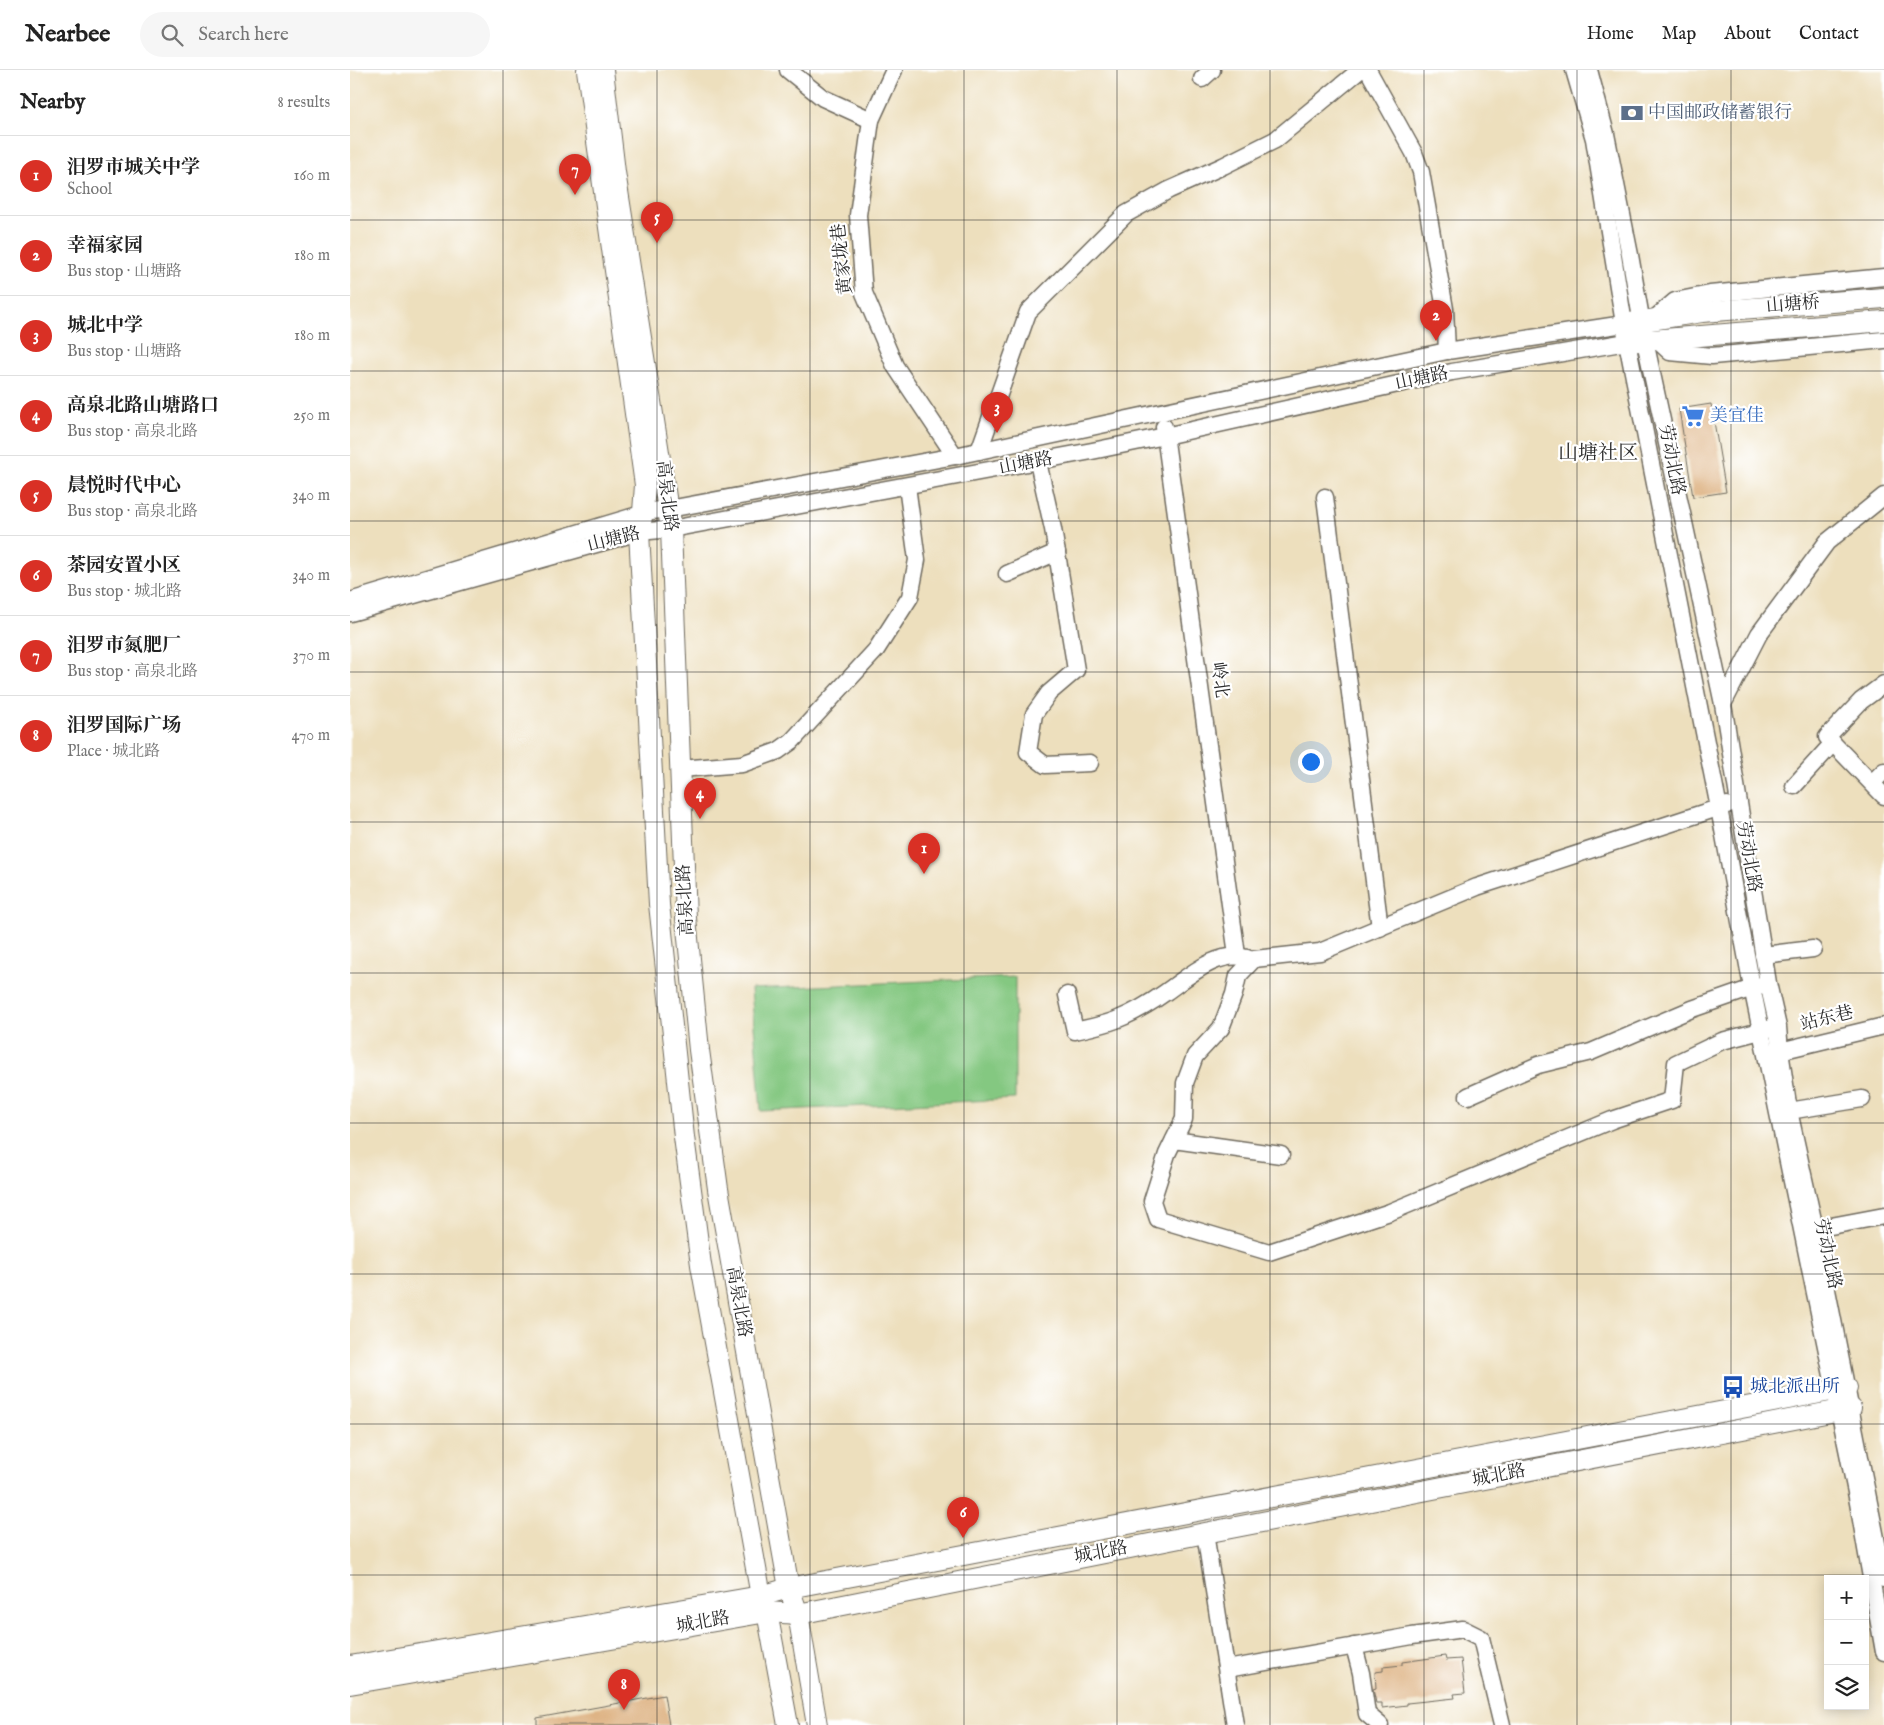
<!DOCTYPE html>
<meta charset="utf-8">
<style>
body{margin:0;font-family:"IM FELL English","Noto Serif SC",serif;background:#f6f6f6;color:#222}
.controls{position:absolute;right:15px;bottom:15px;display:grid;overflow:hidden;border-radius:0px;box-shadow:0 2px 12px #0003}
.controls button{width:45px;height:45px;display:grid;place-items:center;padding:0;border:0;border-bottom:1px solid #e0e0e0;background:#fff;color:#222;font:25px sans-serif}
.you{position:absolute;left:960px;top:691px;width:18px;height:18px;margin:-12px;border:4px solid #fff;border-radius:50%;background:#1a73e8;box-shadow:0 0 0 8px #1a73e833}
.badge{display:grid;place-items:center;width:32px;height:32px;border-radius:50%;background:#d93025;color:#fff;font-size:16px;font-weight:700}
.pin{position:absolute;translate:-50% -41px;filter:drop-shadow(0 1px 2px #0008)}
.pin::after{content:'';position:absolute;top:26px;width:18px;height:15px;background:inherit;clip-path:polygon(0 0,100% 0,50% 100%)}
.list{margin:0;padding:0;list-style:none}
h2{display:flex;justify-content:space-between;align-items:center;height:65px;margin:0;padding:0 20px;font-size:21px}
h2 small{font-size:16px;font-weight:400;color:#767676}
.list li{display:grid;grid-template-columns:32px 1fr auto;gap:15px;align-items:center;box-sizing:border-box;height:80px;padding:0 20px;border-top:1px solid #e0e0e0}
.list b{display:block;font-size:19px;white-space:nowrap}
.list p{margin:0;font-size:16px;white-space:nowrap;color:#767676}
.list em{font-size:16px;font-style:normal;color:#767676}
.icon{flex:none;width:28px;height:28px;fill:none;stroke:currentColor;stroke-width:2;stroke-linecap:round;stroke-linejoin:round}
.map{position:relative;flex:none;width:1534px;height:1655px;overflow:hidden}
header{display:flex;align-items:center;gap:30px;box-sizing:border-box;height:70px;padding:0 25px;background:#fff;border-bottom:1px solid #e0e0e0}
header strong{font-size:24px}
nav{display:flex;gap:28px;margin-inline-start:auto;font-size:18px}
.search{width:350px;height:45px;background:#f6f6f6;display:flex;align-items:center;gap:12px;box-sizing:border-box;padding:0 18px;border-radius:28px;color:#767676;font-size:19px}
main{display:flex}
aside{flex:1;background:#fff}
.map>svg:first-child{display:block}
</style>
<header>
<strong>Nearbee</strong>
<div class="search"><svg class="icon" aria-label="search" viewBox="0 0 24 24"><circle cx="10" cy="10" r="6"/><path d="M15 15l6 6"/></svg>Search here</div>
<nav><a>Home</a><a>Map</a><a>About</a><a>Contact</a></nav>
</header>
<main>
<aside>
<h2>Nearby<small>8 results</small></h2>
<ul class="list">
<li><span class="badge">1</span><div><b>汨罗市城关中学</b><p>School</p></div><em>160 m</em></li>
<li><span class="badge">2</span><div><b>幸福家园</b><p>Bus stop · 山塘路</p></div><em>180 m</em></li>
<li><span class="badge">3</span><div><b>城北中学</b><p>Bus stop · 山塘路</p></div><em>180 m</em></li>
<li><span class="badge">4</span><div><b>高泉北路山塘路口</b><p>Bus stop · 高泉北路</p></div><em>250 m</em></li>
<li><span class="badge">5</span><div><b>晨悦时代中心</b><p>Bus stop · 高泉北路</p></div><em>340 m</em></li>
<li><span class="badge">6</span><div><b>茶园安置小区</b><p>Bus stop · 城北路</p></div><em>340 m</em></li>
<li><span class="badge">7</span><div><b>汨罗市氮肥厂</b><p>Bus stop · 高泉北路</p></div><em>370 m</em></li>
<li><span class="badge">8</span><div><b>汨罗国际广场</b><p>Place · 城北路</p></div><em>470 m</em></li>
</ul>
</aside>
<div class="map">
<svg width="1534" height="1655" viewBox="0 0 1534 1655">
<rect width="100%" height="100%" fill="#fff"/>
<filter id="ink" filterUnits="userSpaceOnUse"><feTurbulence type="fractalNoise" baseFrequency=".02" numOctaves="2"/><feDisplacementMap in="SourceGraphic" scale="10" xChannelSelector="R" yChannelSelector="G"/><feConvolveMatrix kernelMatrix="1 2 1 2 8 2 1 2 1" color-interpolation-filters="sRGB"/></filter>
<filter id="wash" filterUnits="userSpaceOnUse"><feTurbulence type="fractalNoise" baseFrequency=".0096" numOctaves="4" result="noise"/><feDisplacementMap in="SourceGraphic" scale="20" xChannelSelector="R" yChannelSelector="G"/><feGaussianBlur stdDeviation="1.12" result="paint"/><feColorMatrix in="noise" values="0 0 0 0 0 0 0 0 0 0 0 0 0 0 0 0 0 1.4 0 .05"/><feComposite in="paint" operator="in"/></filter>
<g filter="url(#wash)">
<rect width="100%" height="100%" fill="#eddfbd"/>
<path fill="#84c881" stroke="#587a56" d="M665 907V1029L411 1041 401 919Z"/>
<g id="blocks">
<g fill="#dbad7a">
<path d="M1361 334 1376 422 1343 427 1329 339Z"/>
<path d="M1095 1586 1096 1590 1111 1589 1115 1623 1104 1624 1105 1628 1057 1633V1635L1032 1638V1633H1026L1023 1619 1026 1618 1025 1602 1033 1601V1597L1052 1595V1592Z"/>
<path d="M314 1625 319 1655H187V1648Z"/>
</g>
</g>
</g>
<g filter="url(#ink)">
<use href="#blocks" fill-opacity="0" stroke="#6f6a5e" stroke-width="1"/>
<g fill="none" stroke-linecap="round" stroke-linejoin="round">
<defs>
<g id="minor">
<path d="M438 0 473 28 521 50"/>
<path d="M544 0 521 50 508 145 514 223 545 296 605 386"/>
<path d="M1018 0 1064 83 1071 102 1095 239 1097 281"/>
<path d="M1224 0 1244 69 1277 272 1369 738 1402 917 1507 1427 1534 1582"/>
<path d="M1239 0 1256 64 1280 185 1295 271 1373 634 1418 913 1428 957 1430 981 1439 1041 1465 1159 1534 1509"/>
<path d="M852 9 862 0"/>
<path d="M1304 249 1325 231 1360 224 1534 207"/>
<path d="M1307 270 1320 282 1362 286 1534 270"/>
<path d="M814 357 887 885"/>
<path d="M629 381 678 242 776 144 819 120 873 96 925 70 1010 0"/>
<path d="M688 392 703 459 726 600 699 623 684 644 678 682 695 695 740 693"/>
<path d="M975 427 1030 858"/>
<path d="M657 504 707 482"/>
<path d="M0 531 288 445 293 442 319 439 605 386 1097 281 1274 254"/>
<path d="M0 543 289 462 321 459 742 381 815 366 1102 302 1277 272"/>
<path d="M1534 614 1511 631 1477 667 1534 726"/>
<path d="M1373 634 1409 564 1477 472 1534 426"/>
<path d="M330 699 392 694 428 681 442 671 526 580 560 527 567 490 557 416"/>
<path d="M1522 713 1534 701"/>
<path d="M1444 716 1483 673"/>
<path d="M1377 735 1127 817 970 882 904 889 888 906 884 924 871 958 845 986 835 1013 834 1049 817 1084 802 1131 808 1149 919 1182 1040 1142 1262 1050 1322 1030 1326 993 1372 971 1422 958"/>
<path d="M1413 885 1463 879"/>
<path d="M717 925 725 961C738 958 753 955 766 950 781 944 802 932 816 922 839 906 867 880 897 888"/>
<path d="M1430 981 1534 956"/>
<path d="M1118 1026 1188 995 1241 982 1342 939 1411 915"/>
<path d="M1439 1041 1512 1029"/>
<path d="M824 1070 931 1085"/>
<path d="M1465 1159 1534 1146"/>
<path d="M855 1463 885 1655"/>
<path d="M1004 1576 1011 1603 1017 1644 1030 1655"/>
<path d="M877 1599 1062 1566 1113 1559 1131 1568 1152 1655"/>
</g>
<g id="major">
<path d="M237 0 295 415 293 442 289 462 309 834 334 1067 351 1195 411 1526 417 1542 438 1655"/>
<path d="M253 0 265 102 321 459 336 848 349 980 368 1119 439 1518 448 1544 467 1655"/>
<path d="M1274 254 1352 242 1534 228"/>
<path d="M1277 272 1534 251"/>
<path d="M0 1596 411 1526 439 1518 1497 1318"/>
<path d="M0 1614 417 1542 448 1544 855 1463 1501 1338"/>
</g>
</defs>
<use href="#minor" stroke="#6f6a5e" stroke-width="19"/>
<use href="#major" stroke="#6f6a5e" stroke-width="22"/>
<use href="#minor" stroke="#fff" stroke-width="16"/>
<use href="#major" stroke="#fff" stroke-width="20"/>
</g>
</g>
<path fill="none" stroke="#2b2b2b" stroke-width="1" stroke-opacity="0.55" d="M153 0V1655M307 0V1655M460 0V1655M614 0V1655M767 0V1655M920 0V1655M1074 0V1655M1227 0V1655M1381 0V1655M0 150H1534M0 301H1534M0 451H1534M0 602H1534M0 752H1534M0 903H1534M0 1053H1534M0 1204H1534M0 1354H1534M0 1505H1534"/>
<defs>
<symbol id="bank-bare" viewBox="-9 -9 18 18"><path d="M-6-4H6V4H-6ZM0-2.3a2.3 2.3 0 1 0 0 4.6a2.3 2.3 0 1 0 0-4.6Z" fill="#5c6f8a" stroke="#fff" stroke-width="2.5" paint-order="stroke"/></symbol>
<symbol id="supermarket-bare" viewBox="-9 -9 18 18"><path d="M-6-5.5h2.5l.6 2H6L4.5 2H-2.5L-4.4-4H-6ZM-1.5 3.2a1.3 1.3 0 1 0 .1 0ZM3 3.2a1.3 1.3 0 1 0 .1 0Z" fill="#3f7fe0" stroke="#fff" stroke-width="2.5" paint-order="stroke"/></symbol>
<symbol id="bus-bare" viewBox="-9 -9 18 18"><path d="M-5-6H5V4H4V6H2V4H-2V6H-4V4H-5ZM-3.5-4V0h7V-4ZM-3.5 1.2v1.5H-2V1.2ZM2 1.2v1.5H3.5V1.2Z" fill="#1a4fb4" stroke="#fff" stroke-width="2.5" paint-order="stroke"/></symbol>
</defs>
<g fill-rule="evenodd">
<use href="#bank-bare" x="1266" y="27" width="32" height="32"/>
<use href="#supermarket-bare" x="1327" y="330" width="32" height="32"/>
<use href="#bus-bare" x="1367" y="1301" width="32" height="32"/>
</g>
<g text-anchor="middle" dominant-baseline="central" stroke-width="4.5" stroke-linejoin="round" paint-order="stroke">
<g font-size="18" fill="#4e5e75" stroke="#fff" text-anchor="start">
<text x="1298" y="43">中国邮政储蓄银行</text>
</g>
<g font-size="18" fill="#2b2b2b" stroke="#fff">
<text transform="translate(493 189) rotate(-96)">黄家垅巷</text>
<text transform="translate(1443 235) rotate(-5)">山塘桥</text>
<text transform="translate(1072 309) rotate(-12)">山塘路</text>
<text transform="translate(1321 390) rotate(79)">劳动北路</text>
<text transform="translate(676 394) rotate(-11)">山塘路</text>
<text transform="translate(316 426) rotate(83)">高泉北路</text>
<text transform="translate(264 470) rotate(-14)">山塘路</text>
<text transform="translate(869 610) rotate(82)">岭北</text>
<text transform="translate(1398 787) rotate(80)">劳动北路</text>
<text transform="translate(336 830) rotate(-93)">高泉北路</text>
<text transform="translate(1477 949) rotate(-14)">站东巷</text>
<text transform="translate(1477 1184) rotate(78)">劳动北路</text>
<text transform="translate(388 1232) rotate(80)">高泉北路</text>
<text transform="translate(1149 1406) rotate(-11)">城北路</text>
<text transform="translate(751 1483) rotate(-11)">城北路</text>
<text transform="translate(353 1553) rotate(-10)">城北路</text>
</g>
<g font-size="18" fill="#366cbe" stroke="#fff" text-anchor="start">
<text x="1360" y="346">美宜佳</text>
</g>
<g font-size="18" fill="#164399" stroke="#fff" text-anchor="start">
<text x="1400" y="1317">城北派出所</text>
</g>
<g font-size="20" fill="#2b2b2b" stroke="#fff">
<text x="1248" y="383">山塘社区</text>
</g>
</g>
</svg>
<div class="controls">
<button>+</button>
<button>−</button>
<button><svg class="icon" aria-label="layers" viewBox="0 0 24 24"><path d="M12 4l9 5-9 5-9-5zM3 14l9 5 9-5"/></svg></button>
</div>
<div class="you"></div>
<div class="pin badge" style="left:574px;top:804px">1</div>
<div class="pin badge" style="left:1086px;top:271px">2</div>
<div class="pin badge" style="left:647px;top:363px">3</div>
<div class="pin badge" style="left:350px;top:749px">4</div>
<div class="pin badge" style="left:307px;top:173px">5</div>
<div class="pin badge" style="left:613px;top:1468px">6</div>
<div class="pin badge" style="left:225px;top:125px">7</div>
<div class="pin badge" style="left:274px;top:1640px">8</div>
</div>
</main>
